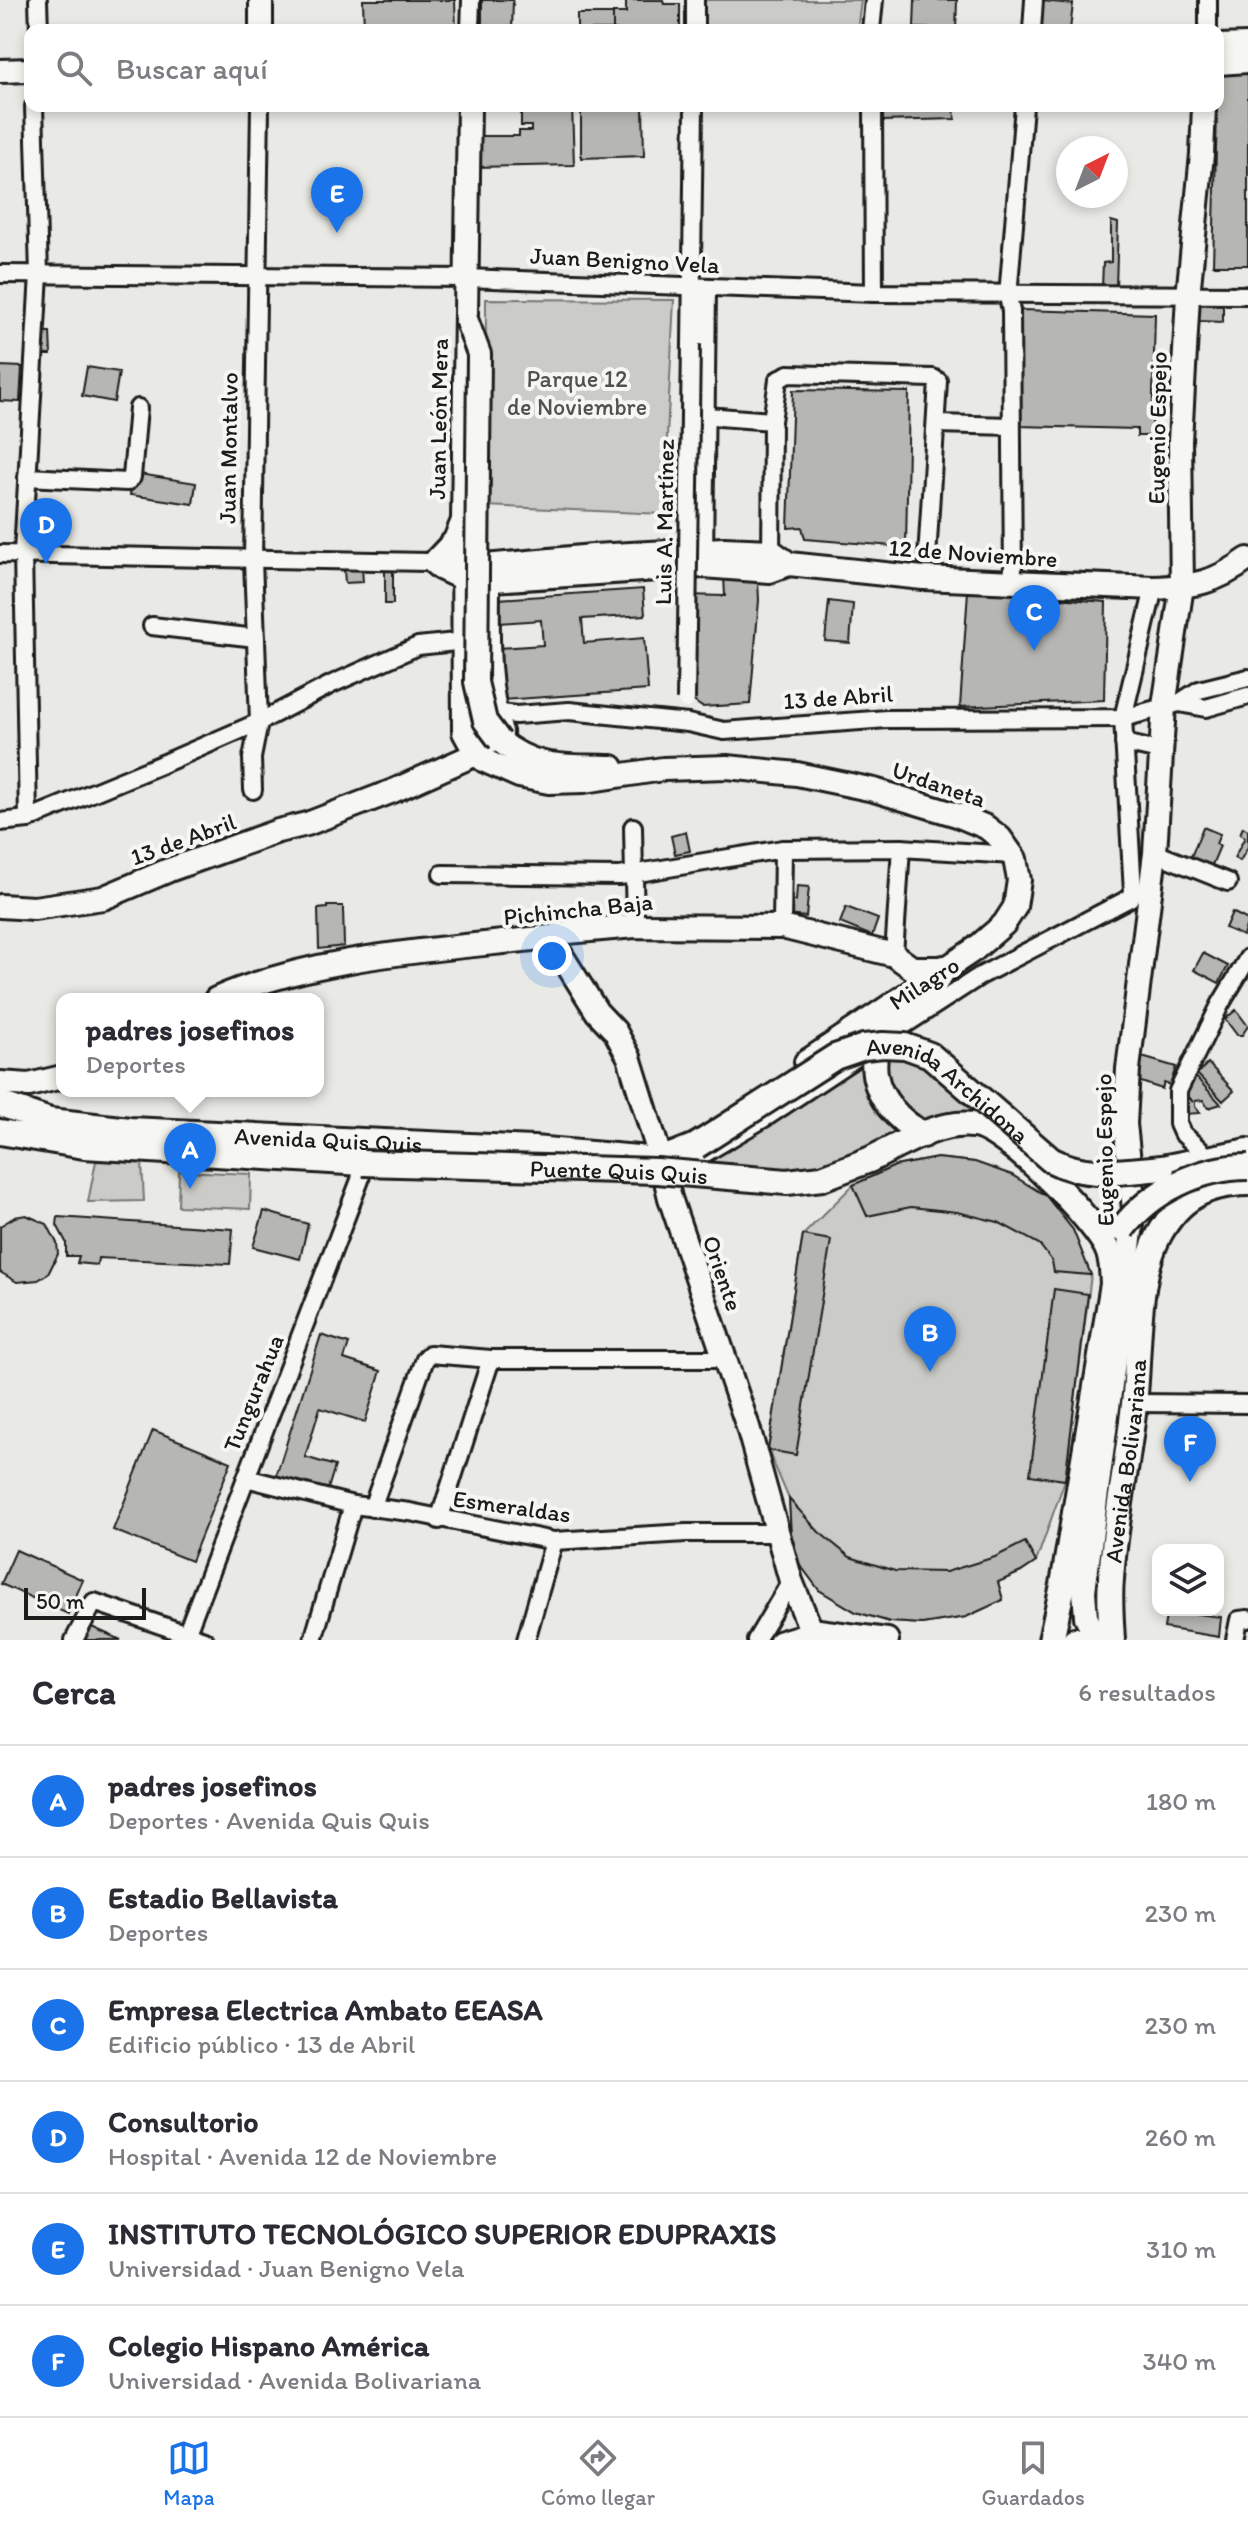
<!DOCTYPE html>
<html lang="es">
<meta charset="utf-8">
<style>
body{margin:0;font-family:Itim,sans-serif;background:#f7f7f7;color:#2b2b33}
.controls{position:absolute;right:24px;bottom:24px;display:grid;overflow:hidden;border-radius:16px;box-shadow:0 4px 12px #0003}
.controls button{width:72px;height:72px;display:grid;place-items:center;padding:0;border:0;border-bottom:2px solid #e1e1e2;background:#fff;color:#2b2b33;font:40px sans-serif}
.compass{position:absolute;left:1056px;top:136px;width:72px;height:72px;border-radius:50%;background:#fff;box-shadow:0 4px 12px #0003;rotate:42deg}
.scale{position:absolute;left:24px;bottom:20px;width:122px;box-sizing:border-box;padding-left:8px;border:4px solid #1c1c1c;border-top:0;font-size:22px;line-height:28px;white-space:nowrap;color:#1c1c1c;-webkit-text-stroke:6px #f6f6f2;paint-order:stroke}
.you{position:absolute;left:552px;top:956px;width:28px;height:28px;margin:-20px;border:6px solid #fff;border-radius:50%;background:#1a73e8;box-shadow:0 0 0 12px #1a73e833}
.badge{display:grid;place-items:center;width:52px;height:52px;border-radius:50%;background:#1a73e8;color:#fff;font-size:26px;font-weight:700}
.pin{position:absolute;translate:-50% -66px;filter:drop-shadow(0 2px 4px #0008)}
.pin::after{content:'';position:absolute;top:42px;width:28px;height:24px;background:inherit;clip-path:polygon(0 0,100% 0,50% 100%)}
.popup{position:absolute;left:56px;top:993px;width:268px;height:104px;box-sizing:border-box;display:grid;place-content:center;border-radius:16px;background:#fff;filter:drop-shadow(0 2px 6px #0005);font-size:26px;white-space:nowrap;color:#7c7c81}
.popup b{font-size:30px;color:#2b2b33}
.popup::after{content:'';position:absolute;left:50%;top:100%;margin-left:-16px;border:16px solid transparent;border-top-color:#fff}
.list{margin:0;padding:0;list-style:none}
h2{display:flex;justify-content:space-between;align-items:center;height:104px;margin:0;padding:0 32px;font-size:34px}
h2 small{font-size:26px;font-weight:400;color:#7c7c81}
.list li{display:grid;grid-template-columns:52px 1fr auto;gap:24px;align-items:center;box-sizing:border-box;height:112px;padding:0 32px;border-top:2px solid #e1e1e2}
.list b{display:block;font-size:30px;white-space:nowrap}
.list p{margin:0;font-size:26px;white-space:nowrap;color:#7c7c81}
.list em{font-size:26px;font-style:normal;color:#7c7c81}
.icon{flex:none;width:44px;height:44px;fill:none;stroke:currentColor;stroke-width:2;stroke-linecap:round;stroke-linejoin:round}
.map{position:relative;flex:none;width:1248px;height:1640px;overflow:hidden}
.search{position:absolute;background:#fff;box-shadow:0 4px 12px #0003;left:24px;right:24px;top:24px;height:88px;display:flex;align-items:center;gap:20px;box-sizing:border-box;padding:0 28px;border-radius:16px;color:#7c7c81;font-size:30px}
.sheet{height:776px;background:#fff}
nav{display:flex;justify-content:space-around;align-items:center;box-sizing:border-box;height:112px;border-top:2px solid #e1e1e2;background:#fff;font-size:22px;color:#7c7c81}
nav a{display:grid;justify-items:center;gap:4px}
nav .on{color:#1a73e8}
.map>svg:first-child{display:block}
</style>
<div class="map">
<svg width="1248" height="1640" viewBox="0 0 1248 1640">
<rect width="100%" height="100%" fill="#e9e9e5"/>
<filter id="ink" filterUnits="userSpaceOnUse"><feTurbulence type="fractalNoise" baseFrequency=".0125" numOctaves="2"/><feDisplacementMap in="SourceGraphic" scale="16" xChannelSelector="R" yChannelSelector="G"/><feConvolveMatrix kernelMatrix="1 2 1 2 8 2 1 2 1" color-interpolation-filters="sRGB"/></filter>
<g filter="url(#ink)">
<g fill="#cbcbc7" stroke="#747472" stroke-width="2">
<path d="M705 0H861L857 30H705Z"/>
<path d="M486 299 674 300 663 514 485 506Z"/>
<path d="M865 1056 919 1060 1023 1147 954 1117 823 1171 752 1174 688 1159Z"/>
<path d="M937 1158 975 1162 1046 1196 1073 1230 1091 1275 1065 1480 1036 1562 1021 1572 998 1582 1003 1600 966 1617 922 1624 890 1622 856 1612 819 1590 792 1554 789 1499 768 1450 803 1235 853 1185 895 1166Z"/>
<path d="M96 1161 142 1162 144 1201 88 1202Z"/>
<path d="M179 1171 251 1174 250 1209 178 1206Z"/>
</g>
<g fill="#b6b6b3" stroke="#1c1c1c" stroke-width="2">
<path d="M363 0H455L456 30H364Z"/>
<path d="M482 0H513L512 30H482Z"/>
<path d="M626 0H663L664 4H680V30H613V13H626Z"/>
<path d="M915 0H957L956 30 914 28Z"/>
<path d="M1042 1 1073 4 1070 30H1038Z"/>
<rect x="577" y="14" width="36" height="16"/>
<path d="M1218 71H1248V265H1213Z"/>
<path d="M521 106H572L574 165 476 167 475 136H519V131H531V126H521Z"/>
<path d="M581 106H643L644 156 581 158Z"/>
<path d="M881 106H954L955 119 881 121Z"/>
<path d="M1111 221 1118 223 1116 287 1102 288 1103 263 1111 262Z"/>
<path d="M1198 304H1223V322L1198 321Z"/>
<path d="M1021 310 1155 314 1152 436H1137V429L1018 426Z"/>
<path d="M39 332H50L51 355H41Z"/>
<path d="M0 366 22 367 20 402 0 401Z"/>
<path d="M87 367 119 372 114 402 82 396Z"/>
<path d="M793 390 909 392 906 547 805 539 802 527 788 528Z"/>
<path d="M133 473 196 483 193 504 130 495Z"/>
<path d="M362 568 363 582 345 583 344 569Z"/>
<rect x="385" y="571" width="8" height="33"/>
<path d="M724 577 758 581 759 600 750 704 702 707 692 700 685 595 725 596Z"/>
<path d="M643 589 645 615 582 619 584 643 644 638 648 690 502 700 498 648 543 645 541 620 499 623 498 599Z"/>
<path d="M968 591 1106 602 1104 700 960 707Z"/>
<path d="M829 601 853 604 850 643 825 641Z"/>
<path d="M1203 827 1220 834 1216 844 1220 846 1212 865 1191 857Z"/>
<path d="M1243 827 1248 830V847L1240 861 1234 858 1245 837 1240 834Z"/>
<path d="M686 832 690 851 675 854 671 836Z"/>
<path d="M797 886 809 887 806 917 787 915 788 900 796 901Z"/>
<path d="M327 906H343L344 946 319 949 318 909 327 908Z"/>
<path d="M846 907 878 919 872 936 840 923Z"/>
<path d="M1232 912 1248 920 1243 936 1225 928Z"/>
<path d="M1203 953 1228 966 1219 983 1194 970Z"/>
<path d="M1236 1010 1248 1026 1242 1035H1237L1225 1019Z"/>
<path d="M1142 1057 1176 1067 1170 1085 1164 1083 1162 1089 1138 1081 1132 1089Z"/>
<path d="M1208 1063 1234 1091 1223 1101 1197 1074Z"/>
<path d="M1193 1074 1221 1104 1208 1108 1203 1100 1195 1101V1107L1200 1113 1185 1114 1184 1099 1190 1098 1193 1102 1183 1092Z"/>
<path d="M937 1158 975 1162 1012 1175 1046 1196 1073 1230 1091 1275 1054 1272 1052 1261 1039 1244 998 1222 957 1212 911 1207 867 1216 853 1185 895 1166Z"/>
<path d="M264 1211 308 1224 300 1259 253 1247Z"/>
<path d="M26 1215 47 1224 57 1243 58 1254 48 1274 38 1280 17 1282 0 1272V1226L15 1217Z"/>
<path d="M58 1217 233 1229 230 1264 98 1258 97 1265 77 1263 79 1256H66V1242L57 1225Z"/>
<path d="M803 1235 831 1240 796 1455 768 1450Z"/>
<path d="M1054 1289 1088 1294 1065 1480 1030 1475Z"/>
<path d="M321 1335 349 1344 344 1359 381 1371 365 1422 320 1408 305 1457 335 1466 327 1492 276 1476Z"/>
<path d="M153 1430 231 1462 191 1561 113 1530Z"/>
<path d="M789 1499 819 1532 850 1557 895 1571 946 1572 995 1557 1025 1542 1036 1562 1021 1572 998 1582 1003 1600 966 1617 922 1624 890 1622 856 1612 819 1590 792 1554Z"/>
<path d="M16 1550 83 1580 68 1614 1 1584Z"/>
<path d="M1167 1610 1221 1617 1219 1637 1164 1628Z"/>
<path d="M87 1625 121 1640H80Z"/>
</g>
<g fill="none" stroke-linecap="round" stroke-linejoin="round">
<defs>
<g id="street">
<path d="M38 0 39 30"/>
<path d="M470 30 471 0"/>
<path d="M695 30V0"/>
<path d="M871 30 874 0"/>
<path d="M1032 30 1034 0"/>
<path d="M1208 30V0"/>
<path d="M873 106 874 293"/>
<path d="M0 274 466 278 874 293 1248 295"/>
<path d="M691 344 694 106"/>
<path d="M706 416 772 421"/>
<path d="M937 424 1011 426"/>
<path d="M27 477 127 482 132 477 138 408"/>
<path d="M0 554 428 562 437 559 463 568"/>
<path d="M704 560 707 288"/>
<path d="M771 561 772 421 778 380 788 374 933 378 938 381 927 558"/>
<path d="M428 562 439 571 463 582"/>
<path d="M1013 580 1011 311 1008 296 1024 106"/>
<path d="M152 626 256 638"/>
<path d="M1179 703 1206 708 1248 696"/>
<path d="M494 712 516 715 569 711 688 723 724 731 887 719 1123 718 1179 703 1199 690 1248 678"/>
<path d="M1124 743 1159 751"/>
<path d="M253 790 252 758 259 722 253 560 260 106"/>
<path d="M28 819 23 553 39 274 34 106"/>
<path d="M0 822 28 819 167 762 259 722 332 684 418 646 465 641"/>
<path d="M633 827 635 926"/>
<path d="M1155 853 1228 882"/>
<path d="M442 874 620 876 783 849 901 848 1012 855"/>
<path d="M782 927 783 849"/>
<path d="M894 955 901 848"/>
<path d="M886 1037 980 976 1130 898 1133 892 1123 718 1154 588"/>
<path d="M1209 1158 1182 1133 1178 1124V1091L1220 1005 1248 958"/>
<path d="M673 1172 768 1116 860 1055"/>
<path d="M1135 1403 1248 1404"/>
<path d="M246 1478 353 1505 410 1512 554 1541 686 1533H777"/>
<path d="M372 1508 425 1359 430 1354 491 1359H726"/>
<path d="M439 1520 491 1359"/>
<path d="M74 1640 94 1602 204 1640"/>
<path d="M184 1640 360 1180 363 1163"/>
<path d="M313 1640 353 1505"/>
<path d="M526 1640 554 1541"/>
<path d="M756 1640 791 1581"/>
<path d="M778 1640 811 1630"/>
<path d="M1235 1640 1239 1620 1248 1619"/>
</g>
<g id="secondary">
<path d="M261 30V0"/>
<path d="M1218 46 1248 45"/>
<path d="M1218 63 1248 61"/>
<path d="M0 71 30 70"/>
<path d="M469 106 463 521 464 732 476 754 485 761 519 776 549 782 584 781 663 769 727 767 797 774 874 790 957 815 986 827 1000 838 1015 859 1019 880 1015 907 1004 924 975 949 806 1062"/>
<path d="M437 559 455 540 462 523"/>
<path d="M463 568 593 556 724 549 771 551 789 564"/>
<path d="M463 582 703 566 770 571 789 564 923 578 1154 588C1195 586 1215 583 1248 559"/>
<path d="M500 741C537 771 566 765 612 767"/>
<path d="M0 906 34 908 103 898 169 870 278 831 307 824 393 791 476 754 501 732C485 684 488 630 488 580"/>
<path d="M550 937 597 1012 615 1031 629 1057 661 1160 670 1198 748 1427 791 1581 811 1630 818 1640"/>
<path d="M216 999C320 954 439 950 550 937L568 932 635 926 782 927 894 955 912 968H944"/>
<path d="M0 1083 29 1085 62 1077"/>
<path d="M811 1630 887 1640"/>
<path d="M1097 1640 1086 1617 1084 1591 1134 1209 1125 1124 1128 1069 1155 853 1164 706 1182 586 1180 441 1188 296 1202 154 1204 106"/>
</g>
<g id="primary">
<path id="s1" d="M0 1104 50 1121 130 1130 533 1149 661 1160 696 1146"/>
<path d="M0 1132 84 1146 363 1163"/>
<path d="M923 1135C869 1102 856 1053 904 1006 919 991 934 989 944 968"/>
<path d="M869 1160C900 1145 938 1121 973 1125 1004 1127 1093 1219 1107 1248 1113 1260 1112 1271 1113 1284L1063 1585 1051 1640"/>
<path d="M1162 1168 1248 1151"/>
<path d="M1075 1640H1083"/>
<path id="s2" d="M1112 1640C1111 1620 1109 1599 1111 1579 1115 1520 1128 1462 1134 1404 1140 1353 1135 1280 1159 1235 1180 1197 1206 1184 1248 1183"/>
</g>
</defs>
<use href="#street" stroke="#1c1c1c" stroke-width="22"/>
<use href="#secondary" stroke="#1c1c1c" stroke-width="28"/>
<use href="#primary" stroke="#1c1c1c" stroke-width="30"/>
<use href="#street" stroke="#f6f6f2" stroke-width="16"/>
<use href="#secondary" stroke="#f6f6f2" stroke-width="22"/>
<use href="#primary" stroke="#f6f6f2" stroke-width="24"/>
<defs>
<path id="street-bridge" d="M686 700 691 344"/>
<path id="secondary-bridge" d="M466 319 479 354 476 682 485 721 500 741"/>
<g id="primary-bridge">
<path id="s3" d="M696 1146 835 1057 864 1047 883 1045 905 1046 930 1055 1051 1160C1087 1179 1124 1171 1162 1168"/>
<path id="s4" d="M363 1163 657 1171 787 1182 822 1178 869 1160"/>
<path d="M1122 1229C1151 1191 1200 1167 1248 1167"/>
</g>
</defs>
<use href="#street-bridge" stroke="#1c1c1c" stroke-width="22" stroke-linecap="butt"/>
<use href="#secondary-bridge" stroke="#1c1c1c" stroke-width="28" stroke-linecap="butt"/>
<use href="#primary-bridge" stroke="#1c1c1c" stroke-width="30" stroke-linecap="butt"/>
<use href="#street-bridge" stroke="#f6f6f2" stroke-width="16"/>
<use href="#secondary-bridge" stroke="#f6f6f2" stroke-width="22"/>
<use href="#primary-bridge" stroke="#f6f6f2" stroke-width="24"/>
</g>
</g>
<g text-anchor="middle" dominant-baseline="central" stroke-width="8" stroke-linejoin="round" paint-order="stroke">
<g font-size="24" fill="#1c1c1c" stroke="#f6f6f2">
<text transform="translate(625 260) rotate(3)">Juan Benigno Vela</text>
<text transform="translate(438 419) rotate(-89)">Juan León Mera</text>
<text transform="translate(1157 428) rotate(-89)">Eugenio Espejo</text>
<text transform="translate(228 448) rotate(-89)">Juan Montalvo</text>
<text transform="translate(664 522) rotate(-89)">Luis A. Martínez</text>
<text transform="translate(973 553) rotate(4)">12 de Noviembre</text>
<text transform="translate(838 697) rotate(-4)">13 de Abril</text>
<text transform="translate(939 784) rotate(19)">Urdaneta</text>
<text transform="translate(183 839) rotate(-20)">13 de Abril</text>
<text transform="translate(578 909) rotate(-6)">Pichincha Baja</text>
<text transform="translate(924 983) rotate(-33)">Milagro</text>
<text stroke="none"><textPath href="#s3" startOffset="294">Avenida Archidona</textPath></text>
<text stroke="none"><textPath href="#s1" startOffset="332">Avenida Quis Quis</textPath></text>
<text transform="translate(1104 1150) rotate(-91)">Eugenio Espejo</text>
<text stroke="none"><textPath href="#s4" startOffset="256">Puente Quis Quis</textPath></text>
<text transform="translate(723 1273) rotate(71)">Oriente</text>
<text transform="translate(253 1393) rotate(-68)">Tungurahua</text>
<text stroke="none"><textPath href="#s2" startOffset="180">Avenida Bolivariana</textPath></text>
<text transform="translate(512 1506) rotate(8)">Esmeraldas</text>
</g>
<g font-size="24" fill="#51514f" stroke="#f6f6f2">
<text x="577" y="378">Parque 12<tspan x="577" dy="28">de Noviembre</tspan></text>
</g>
</g>
</svg>
<div class="controls">
<button><svg class="icon" aria-label="layers" viewBox="0 0 24 24"><path d="M12 4l9 5-9 5-9-5zM3 14l9 5 9-5"/></svg></button>
</div>
<svg class="compass" viewBox="-18 -18 36 36"><path d="M0-13l5 13h-10z" fill="#e53935"/><path d="M0 13l5-13h-10z" fill="#7c7c81"/></svg>
<div class="scale">50 m</div>
<div class="you"></div>
<div class="pin badge" style="left:190px;top:1189px">A</div>
<div class="popup"><b>padres josefinos</b>Deportes</div>
<div class="pin badge" style="left:930px;top:1372px">B</div>
<div class="pin badge" style="left:1034px;top:651px">C</div>
<div class="pin badge" style="left:46px;top:564px">D</div>
<div class="pin badge" style="left:337px;top:233px">E</div>
<div class="pin badge" style="left:1190px;top:1482px">F</div>
<div class="search"><svg class="icon" aria-label="search" viewBox="0 0 24 24"><circle cx="10" cy="10" r="6"/><path d="M15 15l6 6"/></svg>Buscar aquí</div>
</div>
<section class="sheet">
<h2>Cerca<small>6 resultados</small></h2>
<ul class="list">
<li><span class="badge">A</span><div><b>padres josefinos</b><p>Deportes · Avenida Quis Quis</p></div><em>180 m</em></li>
<li><span class="badge">B</span><div><b>Estadio Bellavista</b><p>Deportes</p></div><em>230 m</em></li>
<li><span class="badge">C</span><div><b>Empresa Electrica Ambato EEASA</b><p>Edificio público · 13 de Abril</p></div><em>230 m</em></li>
<li><span class="badge">D</span><div><b>Consultorio</b><p>Hospital · Avenida 12 de Noviembre</p></div><em>260 m</em></li>
<li><span class="badge">E</span><div><b>INSTITUTO TECNOLÓGICO SUPERIOR EDUPRAXIS</b><p>Universidad · Juan Benigno Vela</p></div><em>310 m</em></li>
<li><span class="badge">F</span><div><b>Colegio Hispano América</b><p>Universidad · Avenida Bolivariana</p></div><em>340 m</em></li>
</ul>
</section>
<nav>
<a class="on"><svg class="icon" aria-label="map" viewBox="0 0 24 24"><path d="M3 6l6-2 6 2 6-2v14l-6 2-6-2-6 2zM9 4v14M15 6v14"/></svg>Mapa</a>
<a><svg class="icon" aria-label="directions" viewBox="0 0 24 24"><path d="M12 3l9 9-9 9-9-9zM9 14v-3h6M13 9l2 2-2 2"/></svg>Cómo llegar</a>
<a><svg class="icon" aria-label="saved" viewBox="0 0 24 24"><path d="M7 4h10v16l-5-4-5 4z"/></svg>Guardados</a>
</nav>
